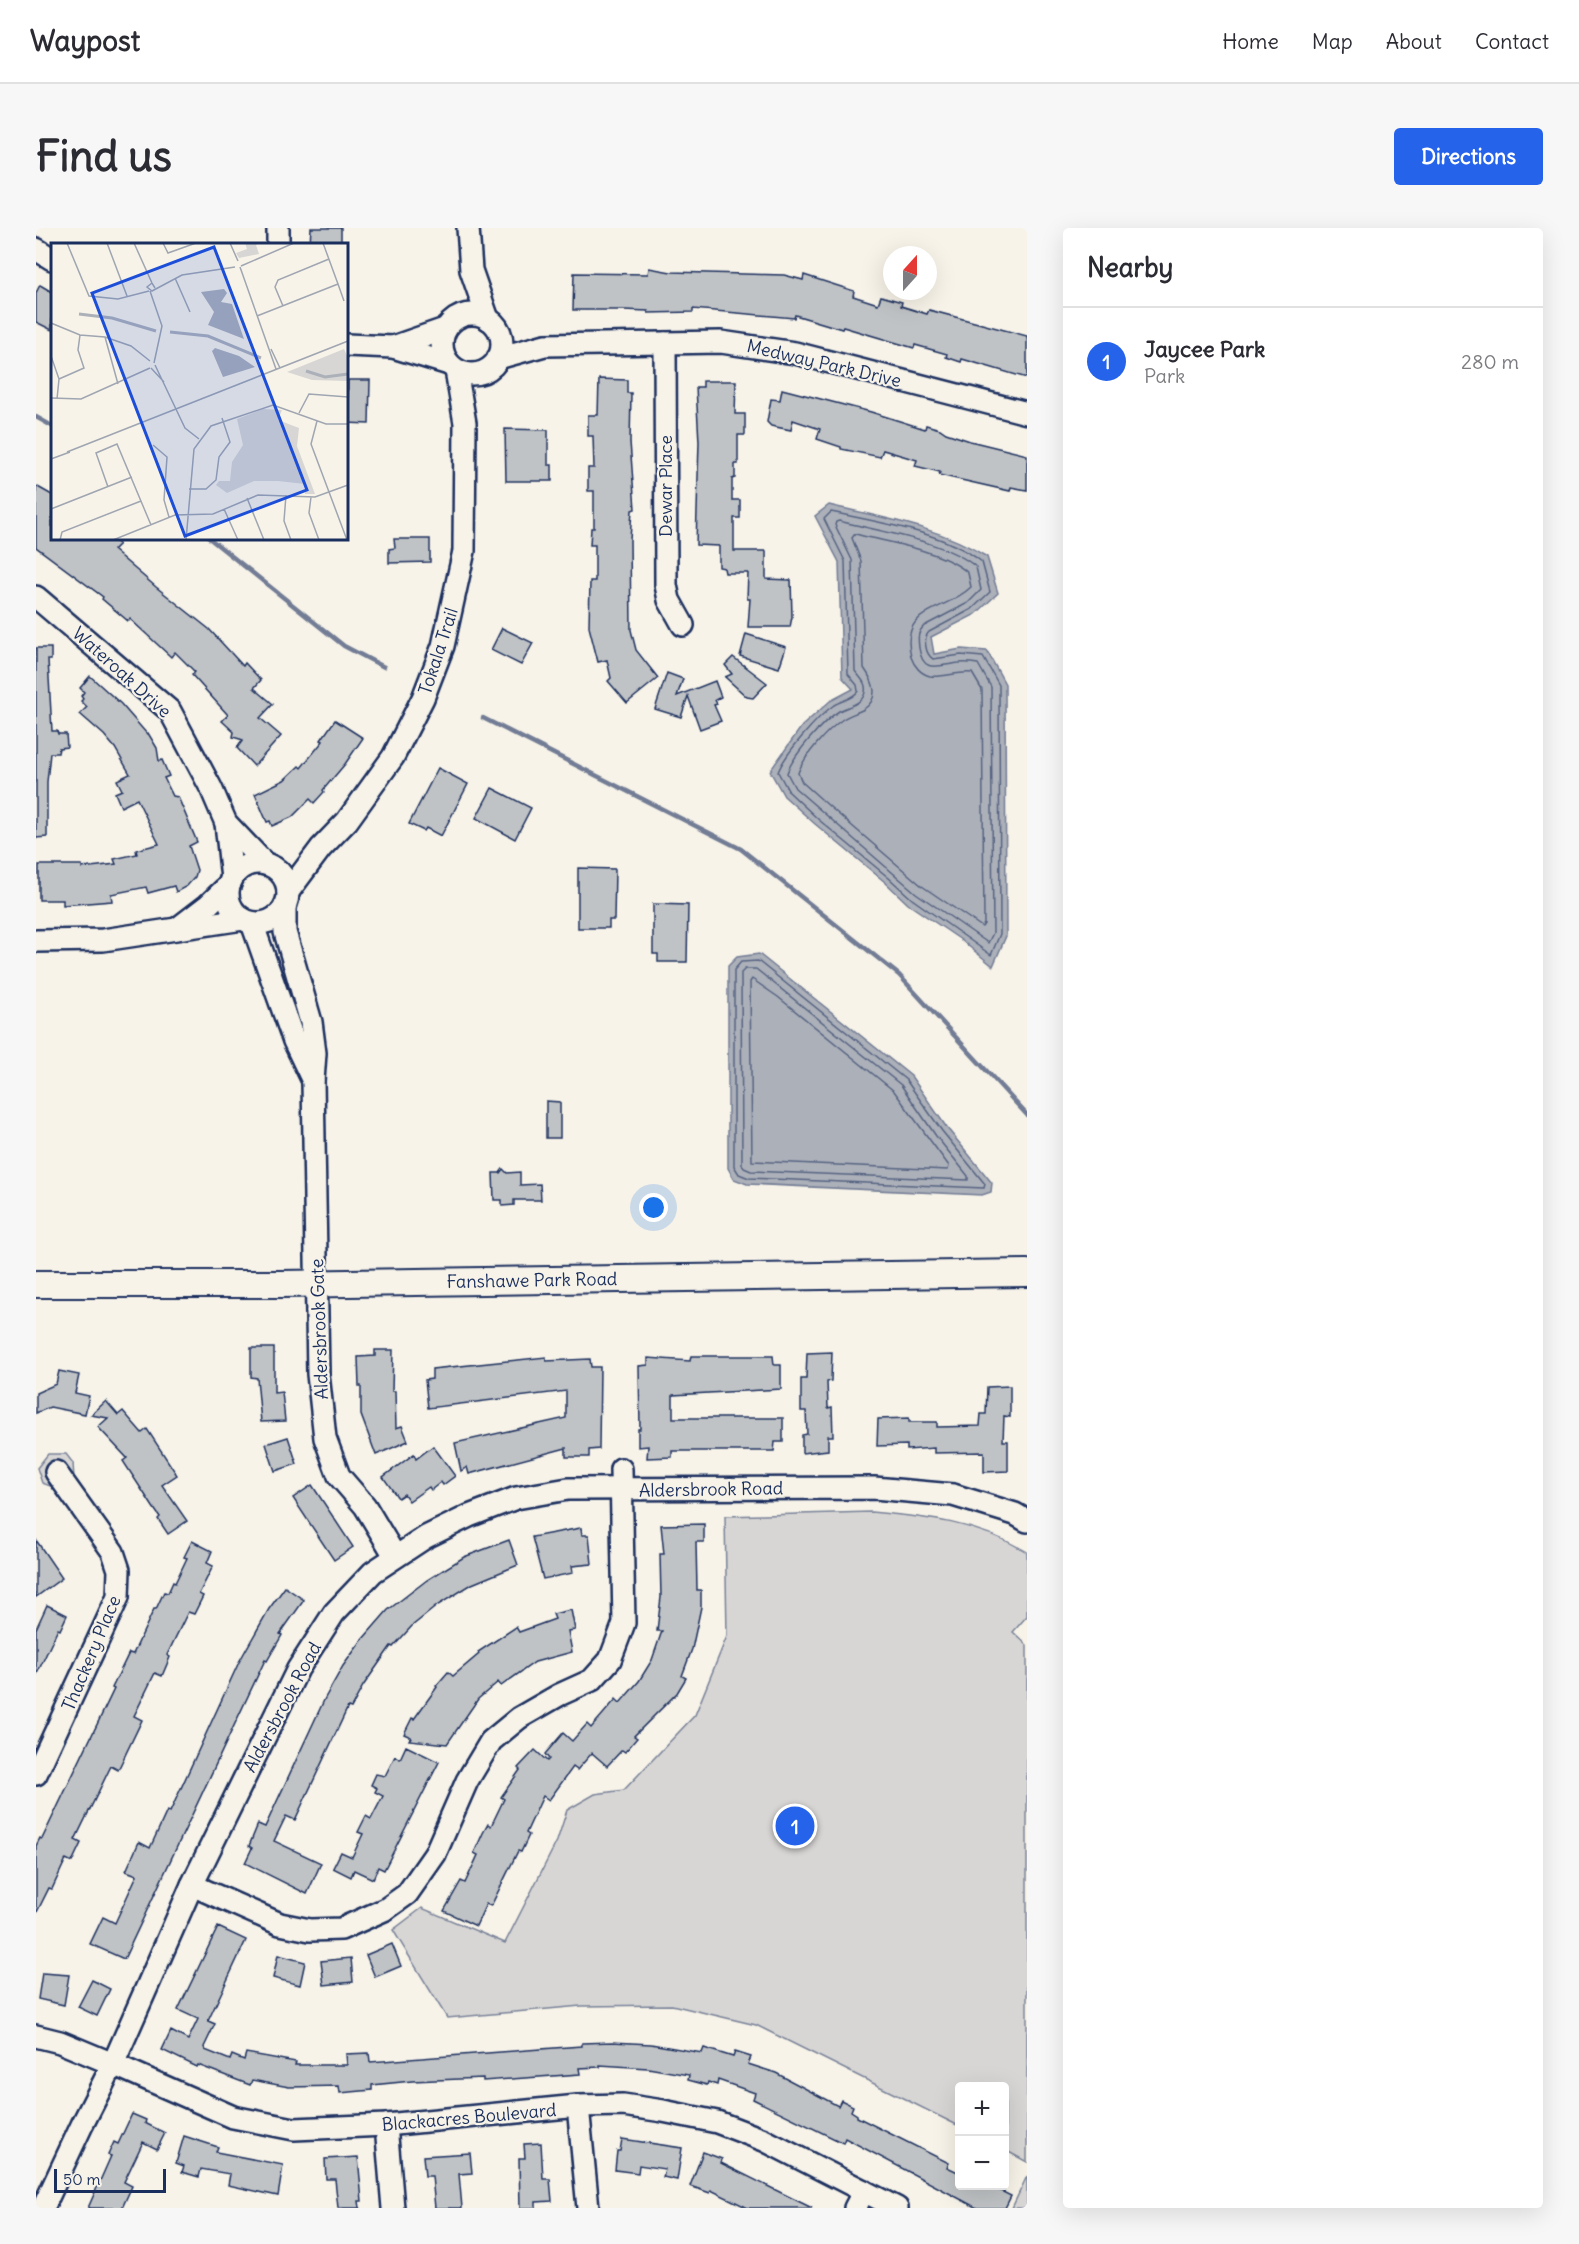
<!DOCTYPE html>
<meta charset="utf-8">
<style>
body{margin:0;font-family:Delius,sans-serif;background:#f7f7f7;color:#2b2b33}
.controls{position:absolute;right:18px;bottom:18px;display:grid;overflow:hidden;border-radius:6px;box-shadow:0 6px 24px #0002}
.controls button{width:54px;height:54px;display:grid;place-items:center;padding:0;border:0;border-bottom:2px solid #e1e1e2;background:#fff;color:#2b2b33;font:30px sans-serif}
.compass{position:absolute;left:847px;top:18px;width:54px;height:54px;border-radius:50%;background:#fff;box-shadow:0 6px 24px #0002;rotate:21deg}
.scale{position:absolute;left:18px;bottom:15px;width:112px;box-sizing:border-box;padding-left:6px;border:3px solid #1b2f5e;border-top:0;font-size:16px;line-height:21px;white-space:nowrap;color:#1b2f5e;-webkit-text-stroke:4px #f7f3e8;paint-order:stroke}
.you{position:absolute;left:618px;top:980px;width:21px;height:21px;margin:-15px;border:4px solid #fff;border-radius:50%;background:#1a73e8;box-shadow:0 0 0 9px #1a73e833}
.badge{display:grid;place-items:center;width:39px;height:39px;border-radius:50%;background:#2563eb;color:#fff;font-size:20px;font-weight:700}
.pin{position:absolute;translate:-50% -50%;border:3px solid #fff;box-shadow:0 2px 6px #0006}
.list{margin:0;padding:0;list-style:none}
h2{display:flex;justify-content:space-between;align-items:center;height:78px;margin:0;padding:0 24px;font-size:26px}
h2 small{font-size:20px;font-weight:400;color:#7c7c81}
.list li{display:grid;grid-template-columns:39px 1fr auto;gap:18px;align-items:center;box-sizing:border-box;height:108px;padding:0 24px;border-top:2px solid #e1e1e2}
.list b{display:block;font-size:22px;white-space:nowrap}
.list p{margin:0;font-size:20px;white-space:nowrap;color:#7c7c81}
.list em{font-size:20px;font-style:normal;color:#7c7c81}
.map{position:relative;flex:none;width:991px;height:1980px;overflow:hidden;border-radius:6px}
header{display:flex;align-items:center;gap:36px;box-sizing:border-box;height:84px;padding:0 30px;background:#fff;border-bottom:2px solid #e1e1e2}
header strong{font-size:28px}
nav{display:flex;gap:33px;margin-inline-start:auto;font-size:21px}
.intro{display:flex;align-items:center;justify-content:space-between;box-sizing:border-box;height:144px;padding:0 36px}
h1{margin:0;font-size:42px}
.button{padding:15px 27px;border-radius:6px;background:#2563eb;color:#fff;font-size:21px;font-weight:700}
main{display:flex;gap:36px;padding:0 36px}
aside{flex:1;background:#fff;border-radius:6px;box-shadow:0 6px 24px #0002}
.map>svg:first-child{display:block}
</style>
<header>
<strong>Waypost</strong>
<nav><a>Home</a><a>Map</a><a>About</a><a>Contact</a></nav>
</header>
<div class="intro"><h1>Find us</h1><a class="button">Directions</a></div>
<main>
<div class="map">
<svg width="991" height="1980" viewBox="0 0 991 1980">
<rect width="100%" height="100%" fill="#f7f3e8"/>
<filter id="ink" filterUnits="userSpaceOnUse"><feTurbulence type="fractalNoise" baseFrequency=".0167" numOctaves="2"/><feDisplacementMap in="SourceGraphic" scale="12" xChannelSelector="R" yChannelSelector="G"/><feConvolveMatrix kernelMatrix="1 2 1 2 8 2 1 2 1" color-interpolation-filters="sRGB"/></filter>
<g filter="url(#ink)">
<g fill="#d7d6d4" stroke="#798299" stroke-width="1.5">
<path d="M12 1226H30L37 1235 38 1251 25 1262 6 1255 1 1240Z"/>
<path d="M835 1284C891 1289 941 1294 991 1324V1388L977 1404 991 1417V1934L969 1922V1858H924L923 1898 720 1797 636 1777 545 1778 411 1790 357 1702 386 1680 469 1715 521 1613 531 1582 559 1566 588 1562 659 1487 691 1408 689 1288Z"/>
<path d="M991 1948V1980H976Z"/>
</g>
<g fill="#acb0b9" stroke="#727c95" stroke-width="1.5">
<path d="M793 277C847 290 904 299 951 329L962 365 940 386 895 409 898 426 925 421 951 423 969 456 970 708 957 738 925 712 872 676 849 654 779 596 748 568 734 543 766 498 794 473 817 461 806 449 803 334 779 288Z"/>
<path d="M723 726 875 848 911 900 956 955 955 964 946 967 711 956 698 951 692 940V738L701 729Z"/>
</g>
<g fill="none" stroke-linecap="round" stroke-linejoin="round">
<g stroke="#556382" stroke-width="1.5">
<path d="M795 284C841 294 909 304 946 334L954 364 936 381 893 404C887 410 889 426 897 431L925 427 947 429 963 457 964 706 955 727 876 671 853 650 783 592 753 564 742 544C749 526 781 489 798 477 806 472 817 471 822 463L821 457 812 446 809 333 788 291Z"/>
<path d="M803 293C841 303 910 313 940 339L945 362 932 375 888 398C881 405 882 410 883 420 887 447 903 437 923 435 929 434 936 435 942 436L955 459 957 705 952 715 880 665 759 560 751 545C758 526 786 494 803 483 812 478 827 476 829 464 831 455 824 450 819 443L816 332 799 297 800 294Z"/>
<path d="M819 306C851 314 908 323 932 345L935 359C908 385 863 379 875 429 878 438 885 446 894 448 908 450 922 443 936 445L946 462 948 696 946 699 886 658 794 579 766 554 762 545C768 528 791 502 807 491 813 487 821 485 828 481 845 469 837 453 828 440L825 333 816 310Z"/>
<path d="M722 733 870 852 906 903 949 956 948 960 713 950 703 946 698 938V742L705 734Z"/>
<path d="M709 741H720L865 857 900 908 932 948V952L715 943 708 940 706 936 705 745Z"/>
<path d="M716 751 742 769 858 863 913 938 912 942 716 933 714 754Z"/>
</g>
<g stroke="#727c95" stroke-width="4.5">
<path d="M0 189 16 198"/>
<path d="M173 310 308 418 348 439"/>
<path d="M447 490 705 621 863 747 991 887"/>
</g>
</g>
<g fill="#c0c3c5" stroke="#1b2f5e" stroke-width="1.5">
<path d="M275 0H305V16H274Z"/>
<path d="M613 40 635 44 748 47 767 52 768 47 818 63 817 68 842 76 845 68 866 74 865 78 891 86 893 82 991 108V150L926 131 925 134 910 129 911 126 879 117 878 120 807 99 806 101 759 87 758 90 657 81V84L612 85V83L588 82H537L538 45 612 46Z"/>
<path d="M4 57 16 64V102L0 94V65Z"/>
<path d="M563 151 591 152V165H595L594 214 599 281 596 282 594 312 595 402 600 422 622 450 591 475 572 453 575 450 571 432 562 434 553 399 554 353H559V317H554L555 300H558V263H552V240H558L557 208H552V187H562Z"/>
<path d="M312 152H334L333 196 311 195Z"/>
<path d="M667 153H700L699 186H709V207H702V236H699V250L696 251V272H704V290H698V323H730V351L755 352 756 389 754 399H712L714 371H711L712 345H689L688 340 683 339V318L660 317 663 214 660 159H667Z"/>
<path d="M746 161 835 184 889 201 890 197 904 201 910 205 934 213 991 227V262L975 259 974 263 903 247 904 244 879 238 881 232 847 222 844 229 805 221V219L781 211 784 201 757 192 755 202 735 198 731 194 735 171 744 172Z"/>
<path d="M469 201 512 202V237H516V253H470Z"/>
<path d="M0 258 16 267V310H76L83 316 77 322 120 359 173 401 207 438 209 435 225 452 218 460 237 476 224 490 245 508 218 538 201 520 207 512 197 509 198 504 186 493 192 487 156 447 159 444 139 424 135 429 94 391 92 393 66 371 67 369 0 319Z"/>
<path d="M358 311H394V334L353 335V321L359 320Z"/>
<path d="M466 400 497 415 485 437 455 422Z"/>
<path d="M710 406 750 419 743 440 704 428Z"/>
<path d="M0 420H15V432H12L16 503H21L22 506H30L31 519 23 520 22 525H14L11 554V609L0 610Z"/>
<path d="M697 429 731 455 717 470 711 469 689 449 696 446 689 437Z"/>
<path d="M631 445 647 451 641 468 679 453 685 469 679 472 681 476 678 477 685 493 664 501 652 468 645 489 619 481Z"/>
<path d="M54 448 85 476 111 506 112 505 121 520 123 533 126 532 133 548 128 550 137 568 142 569 161 614 153 618 161 642 159 649 151 658 140 664 138 658 112 665 110 659 75 666 76 673 27 677V672H3V637H46V640L80 636 78 631 101 626 100 622 123 616 101 571 85 579 79 565 86 562 81 552 94 546 79 520 68 507 44 486 51 479 45 473 47 471 45 468 48 464 44 460Z"/>
<path d="M299 492 327 510 309 536 287 562 288 564 278 575 274 571 256 589 236 598 234 593 231 594 219 566 248 552 263 538 265 540 287 513 285 512Z"/>
<path d="M402 540 432 556 405 608 390 600 388 603 373 596Z"/>
<path d="M456 560 495 580 479 611 440 590Z"/>
<path d="M542 640 579 641 578 692H573V700H542Z"/>
<path d="M617 676 652 677 651 734H622V726H617Z"/>
<path d="M510 873 524 874V910H510Z"/>
<path d="M467 941 471 945 484 944V957L504 956 505 972H478V977L466 978V972H458L457 945H464Z"/>
<path d="M215 1120H238V1165L246 1164 249 1193 225 1194 221 1150 215 1149Z"/>
<path d="M339 1122H357L356 1163H359L360 1200 366 1198 372 1213 340 1227 325 1187V1158H323L322 1129 339 1128Z"/>
<path d="M796 1124 795 1153 791 1154 792 1180 796 1179 797 1208H792V1222L766 1225V1207L771 1206 770 1183H765V1151H770L771 1125Z"/>
<path d="M655 1128H737L738 1137H745V1161L637 1167V1190H747V1214H739L738 1223H636V1229L611 1230 612 1218 602 1219V1201H604L603 1138 612 1137V1130L654 1133Z"/>
<path d="M510 1129V1133L554 1131 555 1139H564L563 1221 553 1222V1229H530V1220L433 1246 431 1239 425 1243 419 1215 530 1190V1163L392 1180 389 1152 396 1151V1141Z"/>
<path d="M23 1143 43 1147 39 1165 53 1168 49 1186 14 1179 0 1185V1165L20 1156Z"/>
<path d="M974 1158V1189L968 1188 967 1213H972V1243L948 1244V1224L898 1225V1220L871 1222V1217L841 1218 842 1191 873 1190V1194H901V1199L944 1198 945 1186H950L951 1159Z"/>
<path d="M70 1173 82 1187 87 1183 106 1205 111 1201 141 1247 126 1257 151 1293 132 1306 122 1291 124 1289 117 1279 87 1233 91 1230 62 1199 72 1190 55 1187Z"/>
<path d="M252 1209 261 1236 239 1243 230 1216Z"/>
<path d="M397 1218 419 1248 407 1257 405 1254 395 1262 393 1259 373 1273 368 1266 362 1270 347 1249 378 1226 380 1231Z"/>
<path d="M276 1257 317 1319 298 1332 257 1270Z"/>
<path d="M668 1296V1314H660L661 1362H665V1379L656 1421 646 1448 650 1450 641 1465 598 1508 601 1510 589 1524 586 1522 571 1538 556 1525 541 1542 537 1539 513 1572 507 1568 490 1605 493 1607 485 1624 482 1623 455 1678 450 1676 440 1698 408 1683 425 1653 429 1655 442 1627 438 1625 447 1605 452 1596 455 1598 468 1571 465 1569 484 1542 482 1540 499 1522 511 1533 513 1531 509 1526 527 1505 536 1513 551 1496 555 1500 580 1471 584 1475 603 1453 616 1432 626 1403H621L625 1369 624 1326H628L625 1297Z"/>
<path d="M545 1300 546 1307H553L556 1336 536 1338 537 1345 507 1351 496 1309Z"/>
<path d="M0 1312 26 1350 0 1369Z"/>
<path d="M473 1312 482 1337 436 1356 402 1377 376 1398 357 1419 355 1418 327 1458 315 1480 312 1479 259 1592 250 1588 238 1613 285 1635 271 1666 209 1635 216 1620 213 1618 222 1596 229 1599 289 1470 307 1438 326 1412 352 1382 391 1352 428 1329Z"/>
<path d="M156 1313 176 1323 171 1335 177 1338 163 1366 167 1368 158 1386 152 1384 131 1427 134 1429 126 1448 119 1445 98 1488 106 1492 82 1542 75 1538 39 1612 45 1615 36 1634 30 1631 16 1661 13 1660 0 1686V1618L4 1610 6 1611 78 1461 76 1460 93 1425 97 1426 118 1381H120L128 1364 132 1365 137 1354 139 1355 151 1330 148 1329Z"/>
<path d="M249 1359 268 1372 244 1406 246 1407 231 1433 229 1432 88 1731 54 1716 67 1689 79 1695 101 1647 90 1643 103 1614 114 1620 131 1583 134 1584 203 1434 233 1381Z"/>
<path d="M11 1377 31 1387 24 1402 22 1401 0 1448V1401Z"/>
<path d="M535 1382 539 1402 532 1403 536 1424 499 1434 465 1458 462 1454 442 1471 411 1516 373 1512 375 1509 368 1506 376 1490 378 1491 401 1459 400 1458 412 1444 417 1448 443 1426 442 1424 480 1399 483 1404 519 1391 517 1386Z"/>
<path d="M370 1518 403 1534 348 1642 342 1639 337 1651 318 1642 315 1649 297 1640 305 1624 316 1629 327 1606 322 1604 330 1588 335 1591 347 1568 339 1564 341 1560 335 1557 340 1546 349 1548 359 1528 364 1531Z"/>
<path d="M182 1699 210 1712 172 1793 179 1796 168 1819 169 1822 194 1832 196 1827 208 1832 210 1825 260 1834 259 1837H311L310 1826 333 1825 334 1834 518 1820 546 1818V1815L576 1814 615 1816 666 1825 668 1820 697 1829 699 1824 715 1829 712 1836 740 1845 802 1878 805 1872 817 1878 815 1883 821 1887V1889L913 1935 911 1939 924 1945V1958H955L975 1968 969 1980H941L809 1910 807 1915 717 1871 719 1865 682 1852 681 1857 672 1854 671 1857 652 1852 653 1847 612 1840 564 1837V1839L543 1840 544 1846 447 1853V1850L376 1853 336 1857V1862L304 1865 303 1858 253 1859 216 1852 214 1857 162 1837 161 1839 126 1822 135 1803 152 1812 162 1791 142 1782Z"/>
<path d="M356 1716 365 1738 339 1749 330 1727Z"/>
<path d="M242 1727 269 1734 264 1757 237 1750Z"/>
<path d="M315 1730 317 1754 288 1757 285 1733Z"/>
<path d="M6 1745 33 1747 28 1777 2 1771Z"/>
<path d="M56 1752 74 1761 61 1788 42 1779Z"/>
<path d="M96 1886 110 1892 109 1895 129 1905 121 1921 107 1914 88 1954 96 1958 86 1980H52L75 1928 72 1927 78 1914 82 1916Z"/>
<path d="M148 1908 182 1919 180 1924 247 1937 242 1968 192 1957 194 1946 165 1941 163 1949 146 1944 148 1938 140 1935Z"/>
<path d="M586 1911 646 1920 641 1952 627 1949 629 1941 603 1937 602 1945 579 1942 581 1923H584Z"/>
<path d="M505 1915 507 1951H514L516 1973 500 1974V1980H484L483 1930H489L488 1916Z"/>
<path d="M667 1924 686 1931 685 1935 776 1980H712L675 1962 674 1965 654 1958Z"/>
<path d="M434 1925 436 1945 423 1946 426 1980H399L396 1948H389L387 1928Z"/>
<path d="M322 1929 326 1973H323L324 1980H302L299 1951H290L289 1931Z"/>
</g>
<g fill="none" stroke-linecap="round" stroke-linejoin="round">
<defs>
<g id="minor">
<path d="M432 0 435 42 452 91"/>
<path d="M242 16V0"/>
<path d="M0 21 16 31"/>
<circle cx="436" cy="116" r="30"/>
<path d="M629 115 630 357 633 372 647 397"/>
<path d="M310 117 357 119 413 136"/>
<path d="M357 119 409 101"/>
<path d="M462 130 509 117 685 114 759 125 991 185"/>
<path d="M0 369 134 483 175 560 190 595 229 636"/>
<path d="M190 595 196 651"/>
<circle cx="222" cy="665" r="30"/>
<path d="M252 664 285 620 311 593 357 529 387 470 407 418 428 323 429 195 420 142"/>
<path d="M249 678V704L275 794 279 825 277 853 282 1146 289 1210 303 1248 329 1278 359 1328"/>
<path d="M216 695 258 813 277 853"/>
<path d="M142 700 172 677 194 656"/>
<path d="M0 713 67 712 207 691"/>
<path d="M0 1546 82 1369 83 1342 77 1324 20 1244"/>
<path d="M156 1657 244 1696 274 1702 305 1701 350 1681 371 1666 399 1626 431 1553 455 1513 483 1490 523 1467 556 1452 574 1432 588 1395 585 1241"/>
<path d="M0 1808 24 1814 77 1836 197 1889 258 1901 350 1897 542 1878 587 1877 627 1883 681 1894 728 1912 861 1980"/>
<path d="M542 1878 552 1980"/>
<path d="M350 1897 357 1980"/>
<path d="M7 1980 46 1897 77 1836 156 1657 262 1441 298 1385 337 1344 390 1309 433 1288 480 1270 532 1261 838 1260 917 1267 979 1286 991 1293"/>
<path d="M819 1980 828 1963"/>
</g>
<path id="major" d="M0 1056H245L991 1045"/>
</defs>
<use href="#minor" stroke="#1b2f5e" stroke-width="26"/>
<use href="#major" stroke="#1b2f5e" stroke-width="30"/>
<use href="#minor" stroke="#f7f3e8" stroke-width="21"/>
<use href="#major" stroke="#f7f3e8" stroke-width="26"/>
</g>
</g>
<g text-anchor="middle" dominant-baseline="central" stroke-width="4.5" stroke-linejoin="round" paint-order="stroke">
<g font-size="18" fill="#1b2f5e" stroke="#f7f3e8">
<text transform="translate(788 135) rotate(13)">Medway Park Drive</text>
<text transform="translate(629 258) rotate(-90)">Dewar Place</text>
<text transform="translate(402 423) rotate(-72)">Tokala Trail</text>
<text transform="translate(86 444) rotate(42)">Wateroak Drive</text>
<text transform="translate(496 1052) rotate(-1)">Fanshawe Park Road</text>
<text transform="translate(283 1101) rotate(-92)">Aldersbrook Gate</text>
<text transform="translate(675 1261) rotate(-1)">Aldersbrook Road</text>
<text transform="translate(55 1425) rotate(-67)">Thackery Place</text>
<text transform="translate(246 1479) rotate(-62)">Aldersbrook Road</text>
<text transform="translate(433 1889) rotate(-5)">Blackacres Boulevard</text>
</g>
</g>
<g transform="translate(15 15)">
<rect width="297" height="297" fill="#f7f3e8"/>
<path d="M194 0H208L205 2 208 11 188 15 185 10 196 6ZM293 106 297 115V138L261 137 236 129ZM212 166 231 167 227 177 248 185 246 203 264 251H254V241L227 238H203L176 250 165 242 168 238H179L181 219 192 202 186 176Z" fill="#d7d6d4"/>
<path d="M173 46 176 50 170 59 181 61 193 96 157 82 163 69 150 49ZM164 105 188 113 204 124 172 134 161 108Z" fill="#acb0b9"/>
<path fill="none" stroke="#acb0b9" stroke-width="3" d="M28 71 61 75 105 88M119 89 157 93 210 115M255 128 274 134 297 131"/>
<path fill="none" stroke="#9fa5b1" stroke-width="1.5" d="M16 0 38 53 67 56 98 48M56 0 76 53M83 0 101 40M112 0 117 10 145 0M179 0 187 18M190 23 243 0M189 24 225 126M124 35 139 69M287 41 293 58M104 45 101 40 96 44 101 48 131 32 184 24M99 48 111 83 103 120M232 63 224 44 227 37 278 16M206 73 287 41 272 0M0 80 29 92 54 94 80 103 99 118M54 94 67 141M220 106 229 125M0 113 8 136 6 156M104 122 134 185 148 196M100 125 113 139M8 136 33 125 27 107 29 92M0 155 30 156 99 125M248 170 258 151 297 154M266 178 260 201 296 297M102 202 116 214 113 257 118 274M16 209 297 98M0 216 19 209M57 244 45 210 66 201 100 282M138 246H155L165 237 168 214 179 199 171 175M235 252 233 278 240 297M260 254 258 270 268 297M196 255 213 297M0 266 81 234M173 266 187 297M9 297 11 289 90 258M62 297 124 272 162 271 207 252 264 254 297 242M135 297 143 206 160 183 222 162 275 181H297"/>
<path fill="#1d4ed8" fill-opacity="0.15" stroke="#1d4ed8" stroke-width="3" d="M163 4 256 247 134 293 41 50Z"/>
<rect width="297" height="297" fill="none" stroke="#1b2f5e" stroke-width="3"/>
</g>
</svg>
<div class="controls">
<button>+</button>
<button>−</button>
</div>
<svg class="compass" viewBox="-18 -18 36 36"><path d="M0-13l5 13h-10z" fill="#e53935"/><path d="M0 13l5-13h-10z" fill="#7c7c81"/></svg>
<div class="scale">50 m</div>
<div class="you"></div>
<div class="pin badge" style="left:759px;top:1598px">1</div>
</div>
<aside>
<h2>Nearby<small></small></h2>
<ul class="list">
<li><span class="badge">1</span><div><b>Jaycee Park</b><p>Park</p></div><em>280 m</em></li>
</ul>
</aside>
</main>
